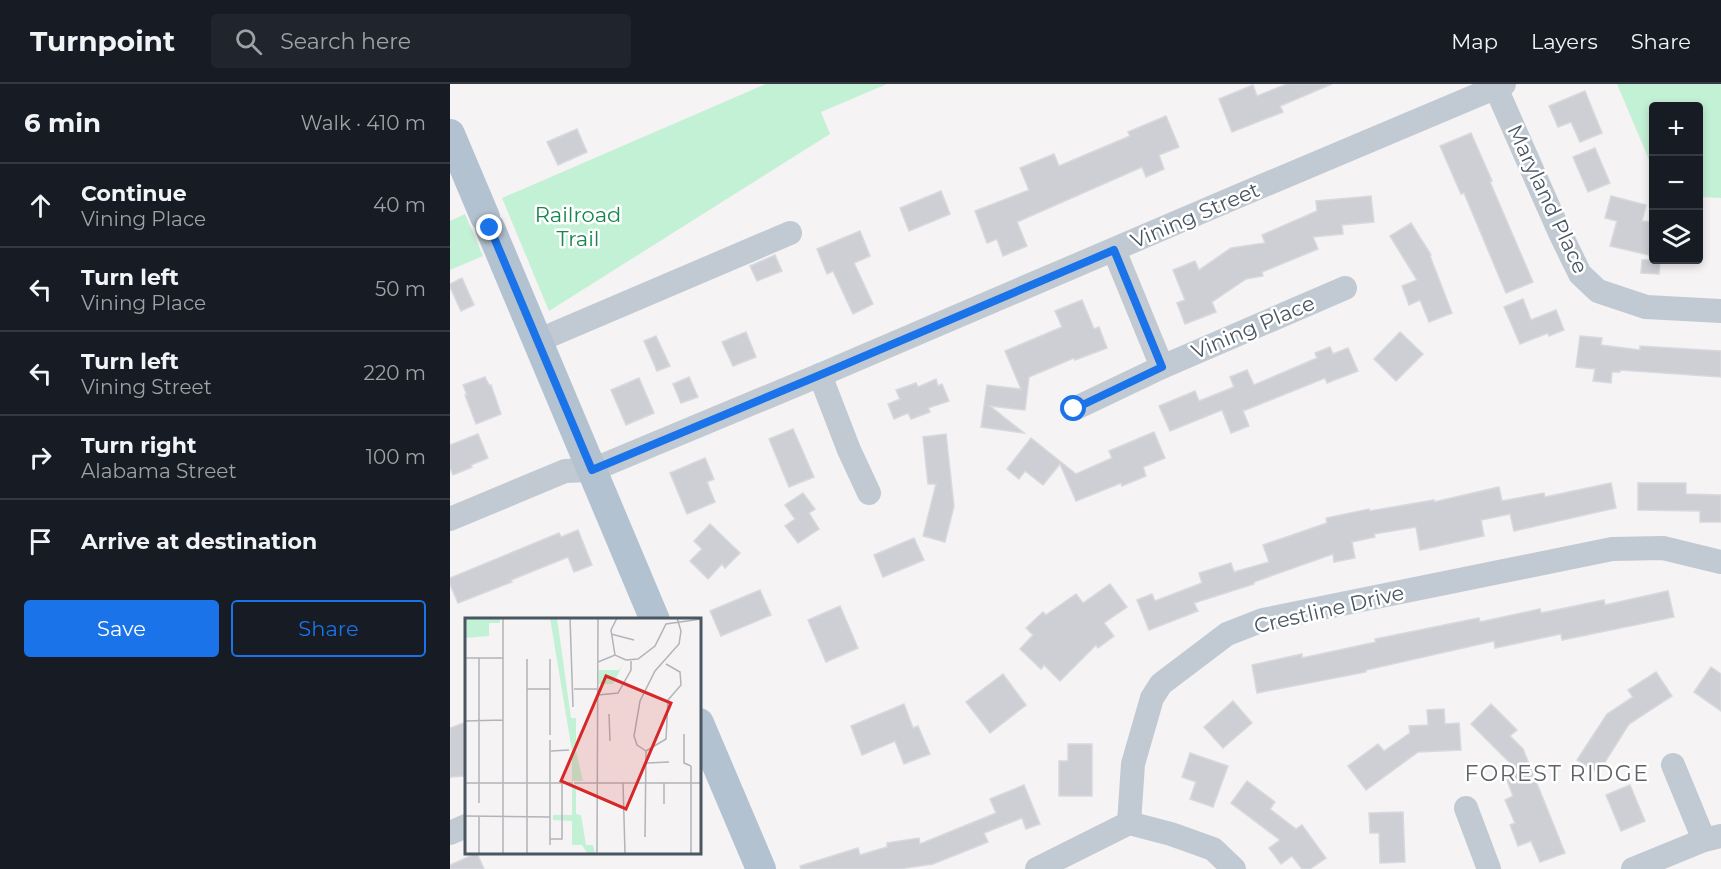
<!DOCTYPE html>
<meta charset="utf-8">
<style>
body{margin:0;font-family:Montserrat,sans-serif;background:#20242c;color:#f1f3f6}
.controls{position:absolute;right:18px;top:18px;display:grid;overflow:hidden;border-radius:6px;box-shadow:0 3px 9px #0003}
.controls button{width:54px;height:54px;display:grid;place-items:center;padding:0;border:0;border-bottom:2px solid #363941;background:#171b24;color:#f1f3f6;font:30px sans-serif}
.stop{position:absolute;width:18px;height:18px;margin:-14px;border:4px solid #1a73e8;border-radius:50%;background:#fff}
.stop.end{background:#1a73e8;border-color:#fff;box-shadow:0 2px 6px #0008}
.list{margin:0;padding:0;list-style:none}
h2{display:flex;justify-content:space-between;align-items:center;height:78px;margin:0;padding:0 24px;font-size:26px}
h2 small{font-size:20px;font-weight:400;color:#9ea1a6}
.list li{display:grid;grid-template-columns:39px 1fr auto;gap:18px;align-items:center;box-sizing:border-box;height:84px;padding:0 24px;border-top:2px solid #363941}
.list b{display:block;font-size:22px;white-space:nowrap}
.list p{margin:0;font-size:20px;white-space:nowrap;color:#9ea1a6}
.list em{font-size:20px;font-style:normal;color:#9ea1a6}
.actions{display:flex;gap:12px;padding:18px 24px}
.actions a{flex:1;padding:14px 0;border:2px solid #1a73e8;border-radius:6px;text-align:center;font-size:21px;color:#1a73e8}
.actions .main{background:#1a73e8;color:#fff}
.icon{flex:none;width:33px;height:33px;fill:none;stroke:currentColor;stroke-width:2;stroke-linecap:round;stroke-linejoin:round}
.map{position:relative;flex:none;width:1271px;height:785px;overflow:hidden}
header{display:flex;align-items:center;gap:36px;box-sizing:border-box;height:84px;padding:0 30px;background:#171b24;border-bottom:2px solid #363941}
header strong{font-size:28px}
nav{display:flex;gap:33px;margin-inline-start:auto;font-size:21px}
.search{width:420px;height:54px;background:#20242c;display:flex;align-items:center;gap:15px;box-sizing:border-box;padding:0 21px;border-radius:6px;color:#9ea1a6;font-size:22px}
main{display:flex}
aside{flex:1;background:#171b24}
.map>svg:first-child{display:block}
</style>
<header>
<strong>Turnpoint</strong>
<div class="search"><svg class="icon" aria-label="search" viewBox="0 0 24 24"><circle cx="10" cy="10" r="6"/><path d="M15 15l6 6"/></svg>Search here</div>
<nav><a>Map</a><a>Layers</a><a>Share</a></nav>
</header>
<main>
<aside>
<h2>6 min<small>Walk · 410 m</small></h2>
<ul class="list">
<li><svg class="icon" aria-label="ahead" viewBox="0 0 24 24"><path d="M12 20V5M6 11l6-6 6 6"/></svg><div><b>Continue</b><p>Vining Place</p></div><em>40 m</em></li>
<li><svg class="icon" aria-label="left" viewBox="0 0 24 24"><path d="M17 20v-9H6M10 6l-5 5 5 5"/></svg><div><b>Turn left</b><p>Vining Place</p></div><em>50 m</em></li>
<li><svg class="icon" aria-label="left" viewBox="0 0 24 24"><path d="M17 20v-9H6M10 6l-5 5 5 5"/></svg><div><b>Turn left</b><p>Vining Street</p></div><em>220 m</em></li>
<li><svg class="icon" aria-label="right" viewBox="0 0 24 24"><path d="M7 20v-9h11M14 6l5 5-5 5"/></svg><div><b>Turn right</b><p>Alabama Street</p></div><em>100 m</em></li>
<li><svg class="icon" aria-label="arrive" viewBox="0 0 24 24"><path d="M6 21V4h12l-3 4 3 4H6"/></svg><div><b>Arrive at destination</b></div></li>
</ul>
<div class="actions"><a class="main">Save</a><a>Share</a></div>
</aside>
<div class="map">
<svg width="1271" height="785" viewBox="0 0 1271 785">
<rect width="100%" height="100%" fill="#f5f3f3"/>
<g fill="#c3f1d5">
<path d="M316 0H437L371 28 380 50 99 227 52 114Z"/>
<path d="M1167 0H1271V114L1249 113 1248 22H1204L1203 85Z"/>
<path d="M15 130 33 172 0 186V137Z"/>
</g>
<g fill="#cdcfd5" stroke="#d7d9de" stroke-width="1.5">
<path d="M837 0H882L830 22 833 28 782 48 769 15 803 1 807 12Z"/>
<path d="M1135 7 1152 49 1130 58 1121 38 1108 43 1099 22Z"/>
<path d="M716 32 729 63 709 71 714 85 696 93 692 83 567 138 577 162 553 172 547 155 537 159 525 127 579 106 570 84 604 70 609 82 680 52 678 48Z"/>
<path d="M127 45 137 68 108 81 97 58Z"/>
<path d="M1021 49 1042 97 1040 98 1083 198 1056 209 1014 109 1011 110 990 62Z"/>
<path d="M1145 64 1160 99 1138 108 1123 73Z"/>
<path d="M491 107 500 130 459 147 450 124Z"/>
<path d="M921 112 924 138 892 141 893 150 863 153 868 165 812 188 813 192 796 195 762 218 766 228 735 240 727 219 735 216 723 186 745 177 749 186 781 164 815 159 812 151 867 127 866 117Z"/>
<path d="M1161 112 1196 121 1192 137 1203 138V172L1160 162 1167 137 1155 134Z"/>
<path d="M961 139 981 171 980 172 1002 229 979 238 970 216 959 221 952 202 967 196 940 152Z"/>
<path d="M410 147 420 172 404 179 423 220 403 230 383 187 377 190 367 165Z"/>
<path d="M325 171 332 187 307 197 300 182Z"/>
<path d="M1192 176H1210L1209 190 1191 189Z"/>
<path d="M12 194 24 221 11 227 0 203V200Z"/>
<path d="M1073 215 1081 236 1106 226 1114 246 1099 252 1098 249 1070 260 1054 223Z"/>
<path d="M632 216 644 245 649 243 657 264 625 276 624 274 579 293 575 326 540 322 574 349 531 343 537 301 571 305 555 267 612 243 605 227Z"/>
<path d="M296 248 306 273 283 282 272 258Z"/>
<path d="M950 248 973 270 946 297 924 275Z"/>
<path d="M206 252 220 282 207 287 194 257Z"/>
<path d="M1130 252 1152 254 1151 261 1190 266V262L1271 267V293L1170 286V288H1162L1161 299 1143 297 1145 285 1126 283Z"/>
<path d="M880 263 883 270 898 264 908 287 877 299 875 294 793 327 799 342 781 349 772 326 720 347 709 322 745 307 749 317 784 303 780 293 797 286 804 301 867 274 865 269Z"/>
<path d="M35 293 39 301H41L51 330 26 340 15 311H17L13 301Z"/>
<path d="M239 293 248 313 231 319 223 300Z"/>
<path d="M189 294 204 329 176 341 161 306Z"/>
<path d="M486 295 488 302 492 300 499 317 478 324 480 328 461 335 458 329 444 335 438 320 450 315 446 306 466 299 468 303Z"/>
<path d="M343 345 364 393 339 403 319 355Z"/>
<path d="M704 348 715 374 693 383 696 392 672 402 671 399 626 417 610 380 593 401 575 387 569 395 557 385 581 354 626 390 662 374 659 367Z"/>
<path d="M28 350 38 374 21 381 22 383 3 391 0 383V361Z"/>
<path d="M496 350 504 422 495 458 473 452 486 400H478L473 353Z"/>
<path d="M255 374 264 395 257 398 265 418 237 430 220 389Z"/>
<path d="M1161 399 1166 424 1064 447 1060 430 1031 436 1034 452 970 466 966 443 924 450 925 453 902 458 905 474 884 478 883 470 804 498V500L744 519 748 527 699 546 687 516 702 510 705 517 752 499 749 489 781 479 784 488 819 478 813 461 877 439 876 434 919 425 920 427 984 416V418L1049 403 1052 417 1094 409 1095 413Z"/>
<path d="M1188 399H1236V410L1271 411V438H1250V427L1188 426Z"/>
<path d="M353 409 365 425 359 429 369 445 348 459 335 442 345 435 335 421Z"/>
<path d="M260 440 290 469 275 484 272 480 258 495 240 477 252 465 244 457Z"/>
<path d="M128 446 142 481 124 488 118 473 61 496 62 498 8 519 0 500V494L109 449 111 453Z"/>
<path d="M464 454 474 476 433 493 424 471Z"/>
<path d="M660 500 677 523 654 539 664 552 648 564 646 561 610 597 594 581 591 585 570 565 583 551 576 544 593 528 596 531 626 510 633 519Z"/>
<path d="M310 506 321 531 271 552 260 527Z"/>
<path d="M1218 507 1224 533 1112 556 1111 550 1045 564 1044 557 916 586V588L807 609 802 581 852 570V574L926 558 925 555 1029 534 1030 538 1090 525 1091 529 1154 516 1155 521Z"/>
<path d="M390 522 408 564 376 578 358 536Z"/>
<path d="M1261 583 1271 590V627L1244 608Z"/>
<path d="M1206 588 1222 612 1179 640 1148 689 1127 676 1157 630 1183 613 1178 606Z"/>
<path d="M553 590 576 621 540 649 516 618Z"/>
<path d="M783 617 802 639 773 664 754 643Z"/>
<path d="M454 620 463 644 468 642 480 670 454 680 445 657 412 671 401 642Z"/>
<path d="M1041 620 1067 646 1060 652 1073 665 1115 769 1090 778 1081 757 1068 762 1060 741 1065 739 1055 716 1063 712 1055 691 1067 686 1021 640Z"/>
<path d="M994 625 995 640 1009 639 1011 666 968 668 916 706 898 682 928 660 934 667 960 649 959 642 978 641 977 626Z"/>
<path d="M16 638V692L0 693V644Z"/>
<path d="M618 660H642V712H609V677H618Z"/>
<path d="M740 669 778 682 763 723 740 715 746 698 732 693Z"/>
<path d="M797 697 825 718 820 725 846 745 852 741 876 774 860 785H852L842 772 831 780 819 764 830 756 781 719Z"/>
<path d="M574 701 590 740 576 745 572 734 534 749 538 758 483 780 449 785H351L350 782 408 764 410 771 437 763V759L469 754 470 760 546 729 540 715Z"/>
<path d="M1180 701 1195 737 1171 747 1156 711Z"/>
<path d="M953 728 955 778 930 779 929 749H920L919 729Z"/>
<path d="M27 769 34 785H0V781Z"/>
</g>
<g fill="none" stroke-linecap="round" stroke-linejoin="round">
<g stroke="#c1cad2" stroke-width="24">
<path d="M1046 4 1110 149 1130 190 1148 207 1196 223 1271 227"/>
<path d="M664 166 712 283"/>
<path d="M87 257 340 149"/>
<path d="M370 291 399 366 419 409"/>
<path d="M624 325 712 283 895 204"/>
<path d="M0 435 115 387 142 386 370 291 786 113 1054 0"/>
<path d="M1223 681 1254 756"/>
<path d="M1016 724 1039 785"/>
<path d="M679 739 683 680 702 614 711 600 777 550 813 536 1162 465 1213 464 1271 478"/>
<path d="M679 739 721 750 763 765 784 785"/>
<path d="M0 749 16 742"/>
<path d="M587 785 679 739"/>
<path d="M1183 785 1254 756 1271 752"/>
</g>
<g stroke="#b3c2d1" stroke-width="30">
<path d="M0 50 35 133"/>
<path d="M40 144 205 536"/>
<path d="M249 639 311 785"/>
</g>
</g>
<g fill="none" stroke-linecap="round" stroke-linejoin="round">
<path stroke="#1a73e8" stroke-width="8" d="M40 144 142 386 370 291 664 166 712 283 624 325"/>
</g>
<g text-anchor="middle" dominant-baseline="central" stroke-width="5" stroke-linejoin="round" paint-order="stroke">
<g font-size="21" fill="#4a5661" stroke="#fff">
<text transform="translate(1098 115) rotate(65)">Maryland Place</text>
<text transform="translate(745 131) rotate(-23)">Vining Street</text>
<text transform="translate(803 243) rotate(-23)">Vining Place</text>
<text transform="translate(879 525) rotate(-13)">Crestline Drive</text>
</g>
<g font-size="21" fill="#17864f" stroke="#fff">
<text x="128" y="130">Railroad<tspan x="128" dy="24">Trail</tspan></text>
</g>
<g font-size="22" letter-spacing="1.5" fill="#5f6368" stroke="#fff">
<text x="1107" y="689">FOREST RIDGE</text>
</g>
</g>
<g transform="translate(15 534)">
<rect width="236" height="236" fill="#f5f3f3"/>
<path d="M0 0H35V5H24V18L0 20ZM85 0H92L106 100H111V133L118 163H107V133ZM159 44 148 66H133L134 52H154ZM107 167H111V196L116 197 121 227H128L130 235H122L117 227H107V203L88 202V197H107Z" fill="#c3f1d5"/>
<path fill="none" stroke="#b1b4b9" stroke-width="1.5" d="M38 0V235M105 0 108 89M146 16 169 22M150 37 146 12 152 0M0 40H38M62 41V235M133 44 150 37 161 42 173 41 190 28 201 6 236 1M62 71H85M109 71H133M133 77 153 75 166 52V43M144 96 145 123M0 103 38 102M219 116V145L226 148M85 117V41M86 133 104 132M181 133 172 127 169 118 175 83 190 53 214 26 216 13 212 0M181 133 201 121 203 82 216 67 215 54 201 46M182 145 204 144M226 148V235M0 165H108M109 165H236M158 165 160 235M199 165V186M14 185V40M0 198 85 199M14 199V235M180 219 181 133M85 221H97V165M85 227V122M132 235 133 0"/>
<path fill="#d62828" fill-opacity="0.15" stroke="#d62828" stroke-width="3" d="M141 58 206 85 161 191 96 163Z"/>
<rect width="236" height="236" fill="none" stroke="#4a5661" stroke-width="3"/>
</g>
</svg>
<div class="controls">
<button>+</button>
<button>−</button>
<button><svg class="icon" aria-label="layers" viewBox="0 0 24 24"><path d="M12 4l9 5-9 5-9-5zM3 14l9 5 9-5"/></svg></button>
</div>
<div class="stop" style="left:624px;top:325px"></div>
<div class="stop end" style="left:40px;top:144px"></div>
</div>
</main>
